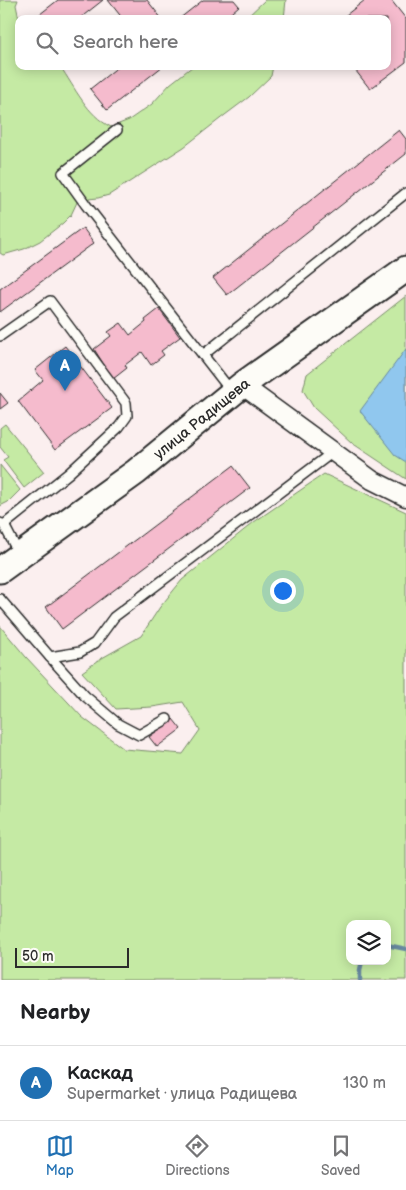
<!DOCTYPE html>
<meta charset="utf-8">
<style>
body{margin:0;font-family:"Balsamiq Sans",sans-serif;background:#f2f2f2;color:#202124}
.controls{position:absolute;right:15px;bottom:15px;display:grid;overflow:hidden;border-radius:10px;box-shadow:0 2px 12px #0003}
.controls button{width:45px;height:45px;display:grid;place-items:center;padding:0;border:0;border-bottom:1px solid #e0e0e0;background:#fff;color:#202124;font:25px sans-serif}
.scale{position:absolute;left:15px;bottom:12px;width:114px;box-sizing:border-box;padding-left:5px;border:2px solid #2b2b2b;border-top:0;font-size:14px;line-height:18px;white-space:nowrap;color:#2b2b2b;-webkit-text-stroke:4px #fdfcf7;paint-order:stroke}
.you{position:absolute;left:282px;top:590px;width:18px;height:18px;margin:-12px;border:4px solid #fff;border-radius:50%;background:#1a73e8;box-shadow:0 0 0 8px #1a73e833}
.badge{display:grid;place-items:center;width:32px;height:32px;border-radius:50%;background:#1f6fb2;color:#fff;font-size:16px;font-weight:700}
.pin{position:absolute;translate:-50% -41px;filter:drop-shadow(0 1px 2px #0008)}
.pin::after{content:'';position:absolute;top:26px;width:18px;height:15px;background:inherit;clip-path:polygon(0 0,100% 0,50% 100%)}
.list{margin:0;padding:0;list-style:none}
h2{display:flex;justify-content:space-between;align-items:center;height:65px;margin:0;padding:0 20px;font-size:21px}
h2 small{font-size:16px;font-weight:400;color:#757577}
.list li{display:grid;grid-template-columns:32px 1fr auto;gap:15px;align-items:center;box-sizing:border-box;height:75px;padding:0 20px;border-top:1px solid #e0e0e0}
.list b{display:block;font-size:19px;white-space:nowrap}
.list p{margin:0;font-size:16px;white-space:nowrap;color:#757577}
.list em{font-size:16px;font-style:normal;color:#757577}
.icon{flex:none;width:28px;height:28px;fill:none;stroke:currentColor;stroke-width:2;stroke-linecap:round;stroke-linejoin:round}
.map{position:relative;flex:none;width:406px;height:980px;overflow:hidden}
.search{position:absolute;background:#fff;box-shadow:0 2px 12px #0003;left:15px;right:15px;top:15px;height:55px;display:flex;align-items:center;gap:12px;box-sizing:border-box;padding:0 18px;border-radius:10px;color:#757577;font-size:19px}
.sheet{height:140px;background:#fff}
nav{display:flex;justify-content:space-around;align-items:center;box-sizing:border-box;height:70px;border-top:1px solid #e0e0e0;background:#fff;font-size:14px;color:#757577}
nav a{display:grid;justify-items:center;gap:2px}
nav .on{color:#1f6fb2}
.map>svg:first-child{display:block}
</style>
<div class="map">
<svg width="406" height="980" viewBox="0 0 406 980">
<rect width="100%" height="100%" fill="#fbefef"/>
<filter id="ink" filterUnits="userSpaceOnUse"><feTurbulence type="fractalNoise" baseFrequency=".02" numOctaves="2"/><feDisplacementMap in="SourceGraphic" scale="10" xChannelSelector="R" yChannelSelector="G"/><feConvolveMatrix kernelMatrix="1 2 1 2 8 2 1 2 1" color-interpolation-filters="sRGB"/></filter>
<g filter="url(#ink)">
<g fill="#c5eaa4" stroke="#788a68" fill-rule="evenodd">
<path d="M0 0H18L16 5 19 19V66H60C75 88 87 115 111 127L129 120 152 104 170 84 193 66H273L271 76 249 97 225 115 184 147 109 195 98 198 78 200 71 215 63 223 40 241 24 249 3 255 0 253Z"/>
<path d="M265 0H286L284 19H245Z"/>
<path d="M406 296V479L352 443 314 408 303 390 307 374Z"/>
<path d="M5 424 44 472 24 488 3 460 8 457 0 447V428Z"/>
<path d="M0 465 20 490 8 502 0 506Z"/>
<path d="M324 474 406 512V980H0V626L26 657 82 717 124 749 183 754 200 730 183 702 152 707 116 709 82 672 102 658 141 636 160 607 182 580 254 522ZM350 924H387V961H350Z"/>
</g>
<path fill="#90c7ee" stroke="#6889a0" d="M406 349V462L395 455 360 411Z"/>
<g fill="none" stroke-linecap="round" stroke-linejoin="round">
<g stroke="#6889a0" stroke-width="4.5">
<path d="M387 945 406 949"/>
<path d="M360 980V970L362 961"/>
</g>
</g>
<g fill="#f5bbcd" stroke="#2b2b2b">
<path d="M58 0H103L79 19H35V18Z"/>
<path d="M108 0H147L162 19H123Z"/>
<path d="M203 0H234L239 6 224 19H179Z"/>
<path d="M365 0H391L406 19V62L370 89 352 66H387V19H341Z"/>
<path d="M119 66H163L107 110 90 89Z"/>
<path d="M399 130 406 139V154L227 295 213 278Z"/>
<path d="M83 228 94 243 0 312V289Z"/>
<path d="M159 309 180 337 161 351 164 355 151 365 142 352 125 365 127 368 113 379 94 349 111 336 108 332 121 323 130 335 146 322 145 320Z"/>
<path d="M65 346 112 408 55 450 18 401 43 380 35 370Z"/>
<path d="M0 393 8 403 0 409Z"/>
<path d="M233 466 250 488 62 629 46 607Z"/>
<path d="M173 719 181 729 157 747 149 737Z"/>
</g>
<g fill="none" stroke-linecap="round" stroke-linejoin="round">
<defs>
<g id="lane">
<path d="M117 130 63 173 86 205 231 391"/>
<path d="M0 336 50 301 126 403 127 416 119 427 69 473 4 525"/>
<path d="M203 355 406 193"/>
<path d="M0 523 4 525 19 554"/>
<path d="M0 599 50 657 80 652 95 643 114 617 333 452"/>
<path d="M50 657 85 696 118 724 139 735 167 719"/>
</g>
<path id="street" d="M242 385 372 480 406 497"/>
<path id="secondary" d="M0 570 136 472 242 385 406 269"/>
</defs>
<use href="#lane" stroke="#2b2b2b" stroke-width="12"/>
<use href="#street" stroke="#2b2b2b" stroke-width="21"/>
<use href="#secondary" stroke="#2b2b2b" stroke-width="29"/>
<use href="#lane" stroke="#fdfcf7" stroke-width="9"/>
<use href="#street" stroke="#fdfcf7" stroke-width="18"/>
<use href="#secondary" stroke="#fdfcf7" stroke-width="25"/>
</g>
</g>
<g text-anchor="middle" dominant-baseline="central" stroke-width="5" stroke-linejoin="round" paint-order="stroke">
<g font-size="15" fill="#2b2b2b" stroke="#fdfcf7">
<text transform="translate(202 419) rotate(-39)">улица Радищева</text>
</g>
</g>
</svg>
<div class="controls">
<button><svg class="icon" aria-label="layers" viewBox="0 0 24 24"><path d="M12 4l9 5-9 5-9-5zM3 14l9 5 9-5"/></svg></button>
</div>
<div class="scale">50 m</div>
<div class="you"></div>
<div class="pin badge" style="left:65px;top:391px">A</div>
<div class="search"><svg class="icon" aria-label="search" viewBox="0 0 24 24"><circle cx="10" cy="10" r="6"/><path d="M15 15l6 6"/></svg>Search here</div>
</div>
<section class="sheet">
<h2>Nearby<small></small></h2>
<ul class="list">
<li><span class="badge">A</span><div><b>Каскад</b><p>Supermarket · улица Радищева</p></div><em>130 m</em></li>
</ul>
</section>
<nav>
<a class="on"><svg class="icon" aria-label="map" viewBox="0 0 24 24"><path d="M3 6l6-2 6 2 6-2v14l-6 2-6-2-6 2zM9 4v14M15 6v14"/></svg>Map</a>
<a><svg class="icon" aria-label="directions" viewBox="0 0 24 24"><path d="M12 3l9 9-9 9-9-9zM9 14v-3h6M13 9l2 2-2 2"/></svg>Directions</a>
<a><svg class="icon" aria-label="saved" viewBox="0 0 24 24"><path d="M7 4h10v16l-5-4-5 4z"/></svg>Saved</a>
</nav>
